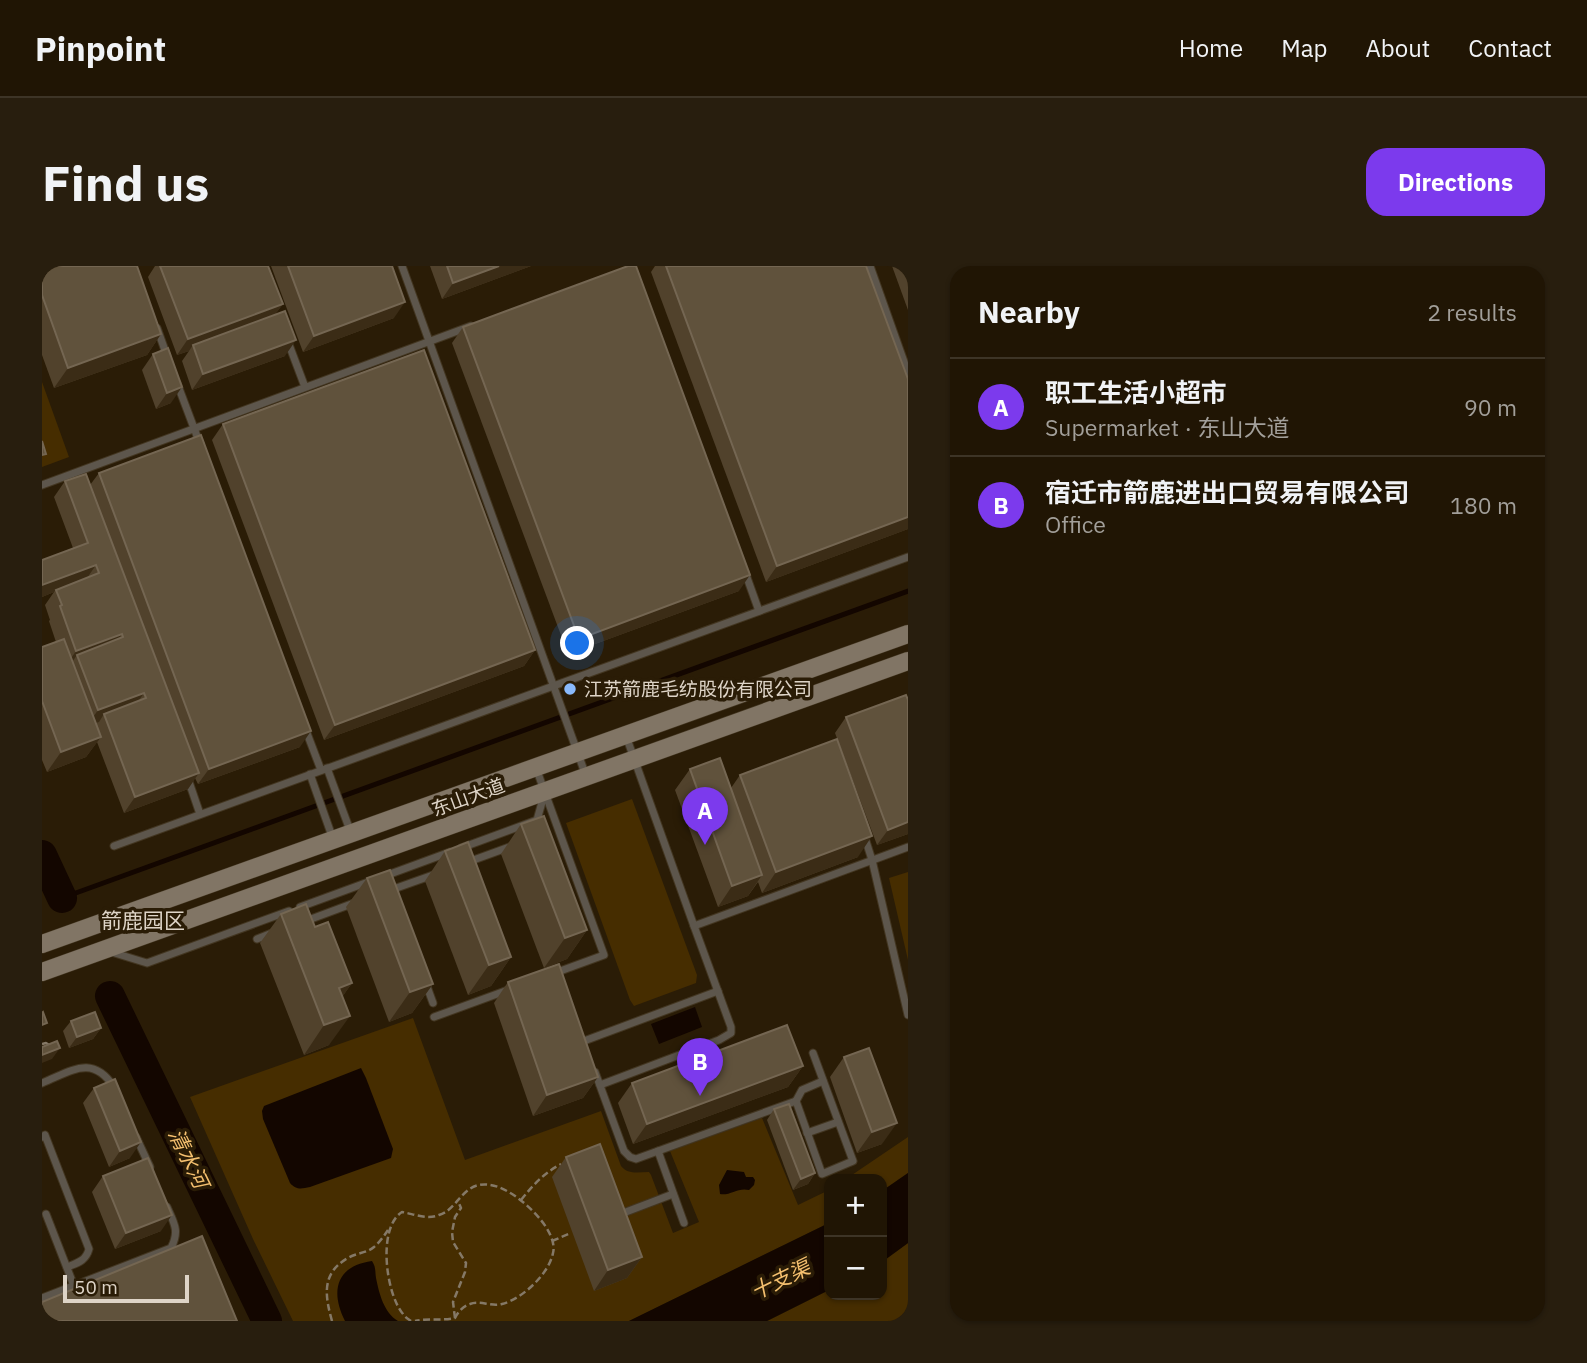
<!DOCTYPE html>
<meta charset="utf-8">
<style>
body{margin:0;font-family:"IBM Plex Sans","Noto Sans SC",sans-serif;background:#281e0e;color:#f1f3f6}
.controls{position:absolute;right:21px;bottom:21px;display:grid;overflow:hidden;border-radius:14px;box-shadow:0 2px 5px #0004}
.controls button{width:63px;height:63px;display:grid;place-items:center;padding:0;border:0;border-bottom:2px solid #3d3426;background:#201504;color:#f1f3f6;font:35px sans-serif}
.scale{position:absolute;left:21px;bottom:18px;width:126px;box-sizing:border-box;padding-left:7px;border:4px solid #ded4c7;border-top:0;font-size:19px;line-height:24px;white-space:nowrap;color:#ded4c7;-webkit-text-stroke:5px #2a1c06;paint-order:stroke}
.you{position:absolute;left:536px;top:378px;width:24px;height:24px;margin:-18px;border:5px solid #fff;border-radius:50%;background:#1a73e8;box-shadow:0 0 0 10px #1a73e833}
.badge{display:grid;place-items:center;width:46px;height:46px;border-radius:50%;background:#7c3aed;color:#fff;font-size:23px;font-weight:700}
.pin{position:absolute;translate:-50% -58px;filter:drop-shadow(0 2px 4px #0008)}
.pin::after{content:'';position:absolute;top:37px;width:24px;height:21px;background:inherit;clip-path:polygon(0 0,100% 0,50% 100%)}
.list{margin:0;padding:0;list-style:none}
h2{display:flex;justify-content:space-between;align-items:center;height:91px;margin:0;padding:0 28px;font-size:30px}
h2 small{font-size:23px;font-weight:400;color:#a29f9a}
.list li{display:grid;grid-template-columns:46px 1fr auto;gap:21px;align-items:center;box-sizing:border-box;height:98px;padding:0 28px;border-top:2px solid #3d3426}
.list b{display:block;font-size:26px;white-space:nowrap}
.list p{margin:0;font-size:23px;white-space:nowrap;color:#a29f9a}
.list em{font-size:23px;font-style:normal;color:#a29f9a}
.map{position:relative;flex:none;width:866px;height:1055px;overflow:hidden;border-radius:21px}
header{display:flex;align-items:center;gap:42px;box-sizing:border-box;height:98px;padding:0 35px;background:#201504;border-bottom:2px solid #3d3426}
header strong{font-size:33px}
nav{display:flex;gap:38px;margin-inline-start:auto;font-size:24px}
.intro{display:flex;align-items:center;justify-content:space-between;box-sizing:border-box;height:168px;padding:0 42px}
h1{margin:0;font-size:49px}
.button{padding:18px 32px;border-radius:21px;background:#7c3aed;color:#fff;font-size:24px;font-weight:700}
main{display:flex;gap:42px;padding:0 42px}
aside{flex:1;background:#201504;border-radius:21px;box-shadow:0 2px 5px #0004}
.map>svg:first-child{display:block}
</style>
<header>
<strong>Pinpoint</strong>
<nav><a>Home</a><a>Map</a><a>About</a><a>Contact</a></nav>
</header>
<div class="intro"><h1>Find us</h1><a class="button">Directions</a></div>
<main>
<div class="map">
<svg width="866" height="1055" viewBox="0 0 866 1055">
<rect width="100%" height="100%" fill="#2a1c06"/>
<g fill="#462d00">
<path d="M0 116 27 191 0 201Z"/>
<path d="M590 533 655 709 654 717 592 740 588 734 524 557Z"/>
<path d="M866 606V694L847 612Z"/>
<path d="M371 752 423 894 559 845 579 900C586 909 597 906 607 906L609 909 631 967 657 956 628 885 720 852 756 939 787 924V957L587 1055H251L211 973 148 831Z"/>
<path d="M866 871V907L840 925V913H804Z"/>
<path d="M866 977V1055H725L787 1024V1029H840V996Z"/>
</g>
<g fill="#130600">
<path d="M653 741 660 761 617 778 609 758Z"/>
<path d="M319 802 324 812 351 883 349 892 268 921C259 923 254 924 248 917L221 853 220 845 222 840Z"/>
<path d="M685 904 702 906 704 911H711L713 914 712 919 707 924C696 921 688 930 678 928L677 919Z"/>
<path d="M866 907V977L840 996V925Z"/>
<path d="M787 957V1024L725 1055H587Z"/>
<path d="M330 995C334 1001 333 1005 334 1012 337 1027 342 1047 356 1055H303C288 1025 294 1000 330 995Z"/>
</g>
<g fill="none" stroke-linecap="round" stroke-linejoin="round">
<path stroke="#130600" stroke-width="5" d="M20 632 866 325"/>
<g stroke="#130600" stroke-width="30">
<path d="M0 589 20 632"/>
<path d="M68 730 225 1055"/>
</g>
<defs>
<g id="lane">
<path d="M360 0 544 510"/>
<path d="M828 0 866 107"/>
<path d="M115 62 125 90"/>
<path d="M246 76 263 121"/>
<path d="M135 117 158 178"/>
<path d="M0 219 429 60"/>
<path d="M703 306 717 345"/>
<path d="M263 462 279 504"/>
<path d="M584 470 652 660 866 581"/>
<path d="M285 502 309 567"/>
<path d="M494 502 562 689 510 708"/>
<path d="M268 508 291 573"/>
<path d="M146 513 158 548"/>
<path d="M823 572 830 594 866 749"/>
<path d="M72 580 866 291"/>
<path d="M419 582 495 554 502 529"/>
<path d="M426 596 470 580"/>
<path d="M340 611 408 586"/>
<path d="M346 625 391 609"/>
<path d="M258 641 329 615"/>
<path d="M261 656 312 637"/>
<path d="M215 673 230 667"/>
<path d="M66 685 105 697 247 645"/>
<path d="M383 715 391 737"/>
<path d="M392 751 466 724"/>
<path d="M542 775 676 725"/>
<path d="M553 806 582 885 588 891 594 893 754 835 780 908 811 895 771 787"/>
<path d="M0 817C30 805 50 788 72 821"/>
<path d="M558 819 677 774 689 767V761L652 660"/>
<path d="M754 835 760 824 781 815"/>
<path d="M765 867 796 856"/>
<path d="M0 871 3 869 47 983C44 995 35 997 25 1001"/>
<path d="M94 871 108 901"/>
<path d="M616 885 642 957"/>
<path d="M4 948 32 1020"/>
<path d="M576 949 631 928"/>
<path d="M0 1032 129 982C138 965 132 957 125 941"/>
</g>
<g id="secondary">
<path d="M0 678 866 368"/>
<path d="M0 706 866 395"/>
</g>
</defs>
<use href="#lane" stroke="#433621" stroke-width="9"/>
<use href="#secondary" stroke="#433621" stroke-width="19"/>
<g stroke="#857967" stroke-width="2.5" stroke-dasharray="7 3.5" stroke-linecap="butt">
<path d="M0 778 4 777 9 780"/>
<path d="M479 934C491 919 502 907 519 898"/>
<path d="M510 975 529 967"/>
<path d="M413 1052 411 1036 423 1006 424 997 411 976 410 966 413 951 419 942 416 935"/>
<path d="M290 1055C283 1030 279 1007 306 992 314 987 325 987 332 981 337 977 342 970 346 964"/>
<path d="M369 1055C366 1053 363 1051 361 1048 344 1028 335 962 360 946 372 948 385 954 397 949 410 945 415 933 425 925 448 905 483 935 498 953 505 961 514 976 511 987 507 1008 480 1033 460 1038 449 1041 438 1034 428 1038 421 1040 416 1046 413 1052 400 1055 387 1052 373 1055"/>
</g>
<use href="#lane" stroke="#5d564c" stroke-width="7"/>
<use href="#secondary" stroke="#817565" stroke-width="18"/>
</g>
<g fill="#51422c">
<path d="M0 0 119 68 105 89 12 122 0 89Z"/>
<path d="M113 0H226L241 38 233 48 243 90 150 124 140 95 147 85 135 89 106 11Z"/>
<path d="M229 0H350L352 52 261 86Z"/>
<path d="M388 0H489L400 33Z"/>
<path d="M613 0H824L866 263 724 316 609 6Z"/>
<path d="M850 0H866V44Z"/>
<path d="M421 61 697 325 526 388 410 77Z"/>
<path d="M111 88 129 137 114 143 100 104Z"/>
<path d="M181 158 493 384 482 400 282 474 170 174Z"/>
<path d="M57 207 258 481 156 518 153 512 146 523 82 547 55 476 44 491 5 506 0 494V381L14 376 7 355 8 354 3 339 12 326 0 331V294L31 282 12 231 23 215 48 219Z"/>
<path d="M866 434V568L835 579 793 467 804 451Z"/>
<path d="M648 503 689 522 698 509 816 591 720 627 716 616 706 630 676 641 633 524Z"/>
<path d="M479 558 545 664 525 693 502 702 459 588Z"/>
<path d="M403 585 469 691 449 720 426 729 383 615Z"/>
<path d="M325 612 391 718 370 747 347 756 304 641Z"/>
<path d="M239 648 273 661 310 717 300 731 287 779 262 789 218 677Z"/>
<path d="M466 716 556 811 541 832 491 850 452 737Z"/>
<path d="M29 755 59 762 51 773 27 782 21 765Z"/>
<path d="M802 791 840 878 815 887 788 811Z"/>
<path d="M761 800 746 821 591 878 576 837 590 817Z"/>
<path d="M52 822 88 892 67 901 41 837Z"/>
<path d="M732 843 773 907 766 918 751 924 725 854Z"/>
<path d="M524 891 600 991 585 1012 552 1025 510 911Z"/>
<path d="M61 910 119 965 73 983 50 926Z"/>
</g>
<g fill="#3b2c16">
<path d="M457 0H489L400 33 411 17Z"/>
<path d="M363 36 352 52 261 86 272 70Z"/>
<path d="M241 38 229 54 151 79 147 85 135 89 146 73Z"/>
<path d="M119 68 105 89 12 122 26 102Z"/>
<path d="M254 74 243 90 150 124 161 108Z"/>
<path d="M140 121 129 137 114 143 125 127Z"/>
<path d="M866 251V263L724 316 735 300Z"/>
<path d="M54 299 43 315 14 324 12 326 0 331V319Z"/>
<path d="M708 309 697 325 526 388 537 373Z"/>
<path d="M80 368 69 384 35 389 28 399 23 401 34 385Z"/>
<path d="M493 384 482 400 282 474 293 459Z"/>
<path d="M102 427 91 443 62 448 57 456 45 460 56 444Z"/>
<path d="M269 465 258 481 156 518 167 503Z"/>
<path d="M59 471 44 491 5 506 19 486Z"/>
<path d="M157 507 146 523 82 547 93 531Z"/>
<path d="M866 556V568L835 579 846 564Z"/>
<path d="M830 570 816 591 720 627 734 606Z"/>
<path d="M720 609 706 630 676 641 690 620Z"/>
<path d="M545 664 525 693 502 702 523 672Z"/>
<path d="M469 691 449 720 426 729 447 699Z"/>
<path d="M310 717 289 747 297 722Z"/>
<path d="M391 718 370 747 347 756 368 726Z"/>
<path d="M308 750 287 779 262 789 282 759Z"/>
<path d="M59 762 51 773 27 782 35 771Z"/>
<path d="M18 782 10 793 0 797V789Z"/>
<path d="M761 800 746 821 591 878 605 858Z"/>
<path d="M556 811 541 832 491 850 505 829Z"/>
<path d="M855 857 840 878 815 887 830 866Z"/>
<path d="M99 876 88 892 67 901 78 885Z"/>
<path d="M773 907 766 918 751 924 759 913Z"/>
<path d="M130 949 119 965 73 983 84 967Z"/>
<path d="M600 991 585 1012 552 1025 566 1004Z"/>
</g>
<g fill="#60523c" stroke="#746652" stroke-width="2">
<path d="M0 0H95L119 68 26 102 0 29Z"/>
<path d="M118 0H226L241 38 146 73Z"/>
<path d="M246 0H350L363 36 272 70Z"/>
<path d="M405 0H457L411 17Z"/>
<path d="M586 0H594L708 309 537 373 421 61Z"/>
<path d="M624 0H824L866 113V251L735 300Z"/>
<path d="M243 45 254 74 161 108 151 79Z"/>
<path d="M126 82 140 121 125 127 111 88Z"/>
<path d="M382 84 493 384 293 459 181 158Z"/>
<path d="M159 169 269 465 167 503 57 207Z"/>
<path d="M0 175 4 188 0 189Z"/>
<path d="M44 208 157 507 93 531 62 448 104 432 102 427 56 444 35 389 81 371 80 368 34 385 18 340 20 339 14 324 57 307 54 299 0 319V294L46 277 23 215Z"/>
<path d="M22 373 59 471 19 486 0 435V381Z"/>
<path d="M864 429 866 434V556L846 564 804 451Z"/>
<path d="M795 473 830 570 734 606 698 509Z"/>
<path d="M678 492 720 609 690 620 648 503Z"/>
<path d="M502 550 545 664 523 672 479 558Z"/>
<path d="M426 576 469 691 447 699 403 585Z"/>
<path d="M348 604 391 718 368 726 325 612Z"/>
<path d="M264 638 273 661 286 656 310 717 297 722 308 750 282 759 239 648Z"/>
<path d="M517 698 556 811 505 829 466 716Z"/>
<path d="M1 746 5 757 0 759V747Z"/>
<path d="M53 746 59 762 35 771 29 755Z"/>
<path d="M745 759 761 800 605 858 590 817Z"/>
<path d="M15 775 18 782 0 789V781Z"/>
<path d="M827 782 855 857 830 866 802 791Z"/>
<path d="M73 813 99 876 78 885 52 822Z"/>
<path d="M747 838 773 907 759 913 732 843Z"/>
<path d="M558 878 600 991 566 1004 524 891Z"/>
<path d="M106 892 130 949 84 967 61 910Z"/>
<path d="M160 970 195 1055H0V1036Z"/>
</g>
<circle fill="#8abafc" stroke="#2a1c06" stroke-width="2.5" cx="528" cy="423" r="7"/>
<g text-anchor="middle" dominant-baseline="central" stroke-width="7" stroke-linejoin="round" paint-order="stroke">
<g font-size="19" fill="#ded4c7" stroke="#2a1c06" text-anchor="start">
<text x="542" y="423">江苏箭鹿毛纺股份有限公司</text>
</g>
<g font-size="19" fill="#ded4c7" stroke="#2a1c06">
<text transform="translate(426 531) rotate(-20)">东山大道</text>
</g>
<g font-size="21" fill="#ded4c7" stroke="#2a1c06">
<text x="101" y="654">箭鹿园区</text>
</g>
<g font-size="21" font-style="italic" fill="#f5c06f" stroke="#2a1c06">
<text transform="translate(147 892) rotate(64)">清水河</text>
<text transform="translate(738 1013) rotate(-26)">十支渠</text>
</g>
</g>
</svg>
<div class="controls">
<button>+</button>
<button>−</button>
</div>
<div class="scale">50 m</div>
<div class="you"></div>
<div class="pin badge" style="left:663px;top:579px">A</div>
<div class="pin badge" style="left:658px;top:830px">B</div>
</div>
<aside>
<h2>Nearby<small>2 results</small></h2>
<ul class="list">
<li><span class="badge">A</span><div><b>职工生活小超市</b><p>Supermarket · 东山大道</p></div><em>90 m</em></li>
<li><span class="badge">B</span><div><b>宿迁市箭鹿进出口贸易有限公司</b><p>Office</p></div><em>180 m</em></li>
</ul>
</aside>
</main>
